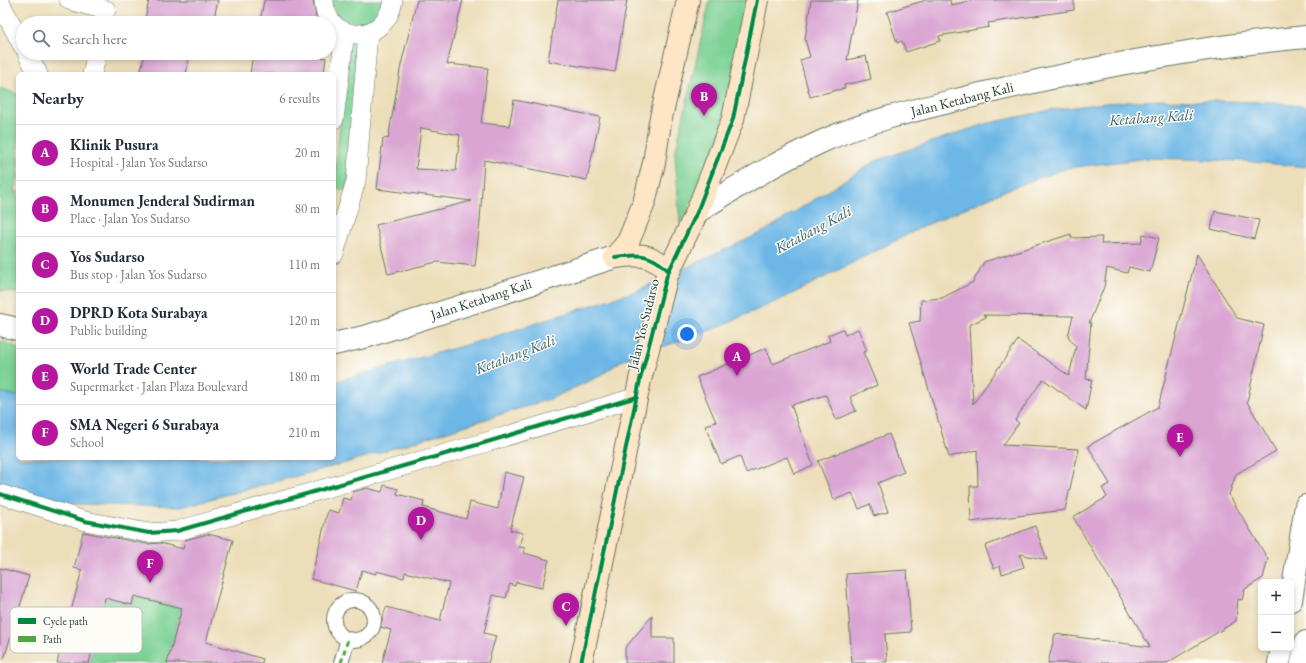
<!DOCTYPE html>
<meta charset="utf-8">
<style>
body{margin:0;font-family:"EB Garamond",serif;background:#f2f2f3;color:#1f2937}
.controls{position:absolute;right:12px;bottom:12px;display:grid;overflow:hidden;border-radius:6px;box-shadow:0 2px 6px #0003}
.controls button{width:36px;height:36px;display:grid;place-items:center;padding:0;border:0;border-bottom:1px solid #e0e1e3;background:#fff;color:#1f2937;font:20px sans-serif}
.you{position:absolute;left:687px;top:334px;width:14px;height:14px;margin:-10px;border:3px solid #fff;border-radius:50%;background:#1a73e8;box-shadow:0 0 0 6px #1a73e833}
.badge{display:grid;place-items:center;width:26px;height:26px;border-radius:50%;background:#b5179e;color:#fff;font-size:13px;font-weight:700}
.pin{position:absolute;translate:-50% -33px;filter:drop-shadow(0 1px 2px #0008)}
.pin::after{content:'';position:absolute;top:21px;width:14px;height:12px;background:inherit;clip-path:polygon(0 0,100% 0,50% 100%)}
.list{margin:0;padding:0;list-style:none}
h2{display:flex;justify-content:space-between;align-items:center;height:52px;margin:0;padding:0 16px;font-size:17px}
h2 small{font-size:13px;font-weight:400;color:#747a83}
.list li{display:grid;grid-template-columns:26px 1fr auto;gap:12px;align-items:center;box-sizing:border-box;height:56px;padding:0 16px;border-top:1px solid #e0e1e3}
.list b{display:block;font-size:15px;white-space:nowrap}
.list p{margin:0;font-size:13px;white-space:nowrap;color:#747a83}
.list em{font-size:13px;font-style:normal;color:#747a83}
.icon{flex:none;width:22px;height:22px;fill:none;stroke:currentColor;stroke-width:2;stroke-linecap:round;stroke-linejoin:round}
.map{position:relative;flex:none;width:1306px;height:663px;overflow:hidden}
.search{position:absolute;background:#fff;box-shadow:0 2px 6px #0003;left:16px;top:16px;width:320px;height:44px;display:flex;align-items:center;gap:10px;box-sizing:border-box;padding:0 14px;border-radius:22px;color:#747a83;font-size:15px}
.panel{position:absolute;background:#fff;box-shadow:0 2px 6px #0003;left:16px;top:72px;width:320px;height:388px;border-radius:6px}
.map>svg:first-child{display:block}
</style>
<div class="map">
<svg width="1306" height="663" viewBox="0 0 1306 663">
<rect width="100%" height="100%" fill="#fdfcf7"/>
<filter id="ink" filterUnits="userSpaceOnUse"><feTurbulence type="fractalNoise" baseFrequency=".025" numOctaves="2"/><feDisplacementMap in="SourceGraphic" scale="8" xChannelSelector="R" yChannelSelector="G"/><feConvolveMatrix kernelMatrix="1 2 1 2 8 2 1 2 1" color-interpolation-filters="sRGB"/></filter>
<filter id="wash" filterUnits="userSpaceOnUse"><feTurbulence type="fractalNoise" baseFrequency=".012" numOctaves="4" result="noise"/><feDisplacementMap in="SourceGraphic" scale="16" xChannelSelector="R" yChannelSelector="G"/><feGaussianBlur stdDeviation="0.9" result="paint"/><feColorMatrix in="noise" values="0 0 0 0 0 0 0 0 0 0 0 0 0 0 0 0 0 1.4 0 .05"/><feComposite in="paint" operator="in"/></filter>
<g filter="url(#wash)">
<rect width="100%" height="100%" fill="#eddeba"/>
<g fill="#7cd194" stroke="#4e8764">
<path d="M329 0H386V11L365 28 341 22Z"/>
<path d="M710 0H748L714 162 680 223 675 154Z"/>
<path d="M350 36 363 39 347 190 334 189V178Z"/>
<path d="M0 88 18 94V178L14 191 18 192V293L0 291Z"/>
<path d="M0 341 18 348V396L0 392Z"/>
<path d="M134 596 182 608 167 663H89L105 598 132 605Z"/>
</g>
<path fill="#6db7e6" stroke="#467a8d" d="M1159 100 1271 102 1306 107V167L1243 161 1149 158 1067 168 1011 188 924 226 784 298 706 332 621 361 600 376 550 399 346 463 180 507 76 504 0 486V392L18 396V458H334V382L487 339 636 291 765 231 875 161 985 124 1051 110 1105 103Z"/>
<g id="blocks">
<g fill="#daa5d3" fill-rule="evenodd">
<path d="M149 0H218L213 23H165L145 19Z"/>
<path d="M264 0H313L317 23H260Z"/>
<path d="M417 0H463L447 64 488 68 481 123 509 126 514 100 600 117 587 180 484 160 480 221 475 266 437 262 388 274 376 225 472 201 377 189 383 138 388 139 401 65ZM421 128 460 135 456 171 416 169Z"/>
<path d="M558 0H627L615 72 548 61Z"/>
<path d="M811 0H858L847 60 866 56 871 79 844 85 845 88 810 97 800 60 810 57 805 39Z"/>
<path d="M926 0H950L951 5 975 0H1074V10L988 23 989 27 939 36 940 41 906 52 902 41 897 43 887 12Z"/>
<path d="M145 53H190L186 74H140Z"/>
<path d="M253 53H291L326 58 324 74H250Z"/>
<path d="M1215 211 1259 220 1254 239 1211 229Z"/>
<path d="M1071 234V238L1102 237 1101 244 1141 243 1143 234 1159 238 1150 272 1129 267 1127 273 1107 268 1104 287 1089 323H1091L1086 379 1092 380 1086 410 1043 379 1015 420 1019 423 1003 445 1079 449 1065 510 971 522 970 486H978L977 450 949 457 909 323 920 321 921 300 942 298 973 282 984 262ZM983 315 1073 316 1068 336 1076 347 1069 376 1018 340 973 404 969 325 986 317Z"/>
<path d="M1197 254 1237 318 1264 325 1247 402 1276 451 1236 474 1229 495 1268 559 1263 578 1245 589 1242 600 1238 599 1236 621 1167 663H1048L1055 634 1150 647 1073 517 1107 497 1102 488 1110 484 1088 446 1158 407Z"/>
<path d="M843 329 845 335 858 329 867 351 863 352 877 385 850 397 856 411 836 420 826 395 791 405 813 465 794 474 787 457 746 473 740 456 721 464 705 426 716 422 697 377 766 348 773 364 830 341 828 335Z"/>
<path d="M889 434 904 472 878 483 888 512 874 516 870 504 859 509 852 493 834 500 818 461Z"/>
<path d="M504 472 524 477 510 530 523 533 519 547 525 548 524 553 549 560 542 588 516 582 515 586 510 584 506 598 493 595 484 633 496 636 488 663H382L391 630 380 627 386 607 440 621 449 583 405 572 404 578 376 571V574L362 570 356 591 311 579 328 510 339 513 343 498 351 500 353 492 367 488 382 492 384 485 398 489 397 494 424 501 423 507 466 519 470 502 498 509Z"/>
<path d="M1035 526 1047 560 1020 554 1024 567 1002 574 1000 566 994 569 985 546Z"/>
<path d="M83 532 147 544 160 543 183 549 185 540 208 534 233 540 206 642 263 659 262 663H167L182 608 134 596 132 605 105 598 89 663H57L82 570 74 568Z"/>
<path d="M0 568 29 576 4 659 0 658Z"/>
<path d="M907 570 911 632 885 634 887 662 852 663 846 574Z"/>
<path d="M652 616V638H674V663H625V648Z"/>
</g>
</g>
</g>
<g filter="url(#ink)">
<use href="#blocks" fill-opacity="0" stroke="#677563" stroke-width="1"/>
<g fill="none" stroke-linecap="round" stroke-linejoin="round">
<defs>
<g id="pedestrian">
<circle cx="354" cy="620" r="20"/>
<path d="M341 663 348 639"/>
</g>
<g id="minor">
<path d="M69 0 106 10"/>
<path d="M324 0C325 44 386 47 393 0"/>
<path d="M0 3 23 46"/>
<path d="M27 53 38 74"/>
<path d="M92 74 97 53"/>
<path d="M334 119 345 32"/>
<path d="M334 254 356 181 368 33"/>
<path d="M0 494 85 521 149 533 177 531 487 442 637 397"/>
</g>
<g id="tertiary">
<path d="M697 212C737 186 779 161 823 141 872 119 925 108 977 95 1085 69 1195 47 1306 37"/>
<path d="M0 325 18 329"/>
<path d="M334 344 368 336 615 257"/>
<path d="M1291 600 1306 506"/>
<path d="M1279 663 1282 648"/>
<path d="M1302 663 1306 642"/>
</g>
<g id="secondary">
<path d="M615 257 628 242 644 203 654 163 660 122 688 0"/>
<path d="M615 257C640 254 650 253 669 271"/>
<path d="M581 663 640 380 667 275 697 212 733 119 757 0"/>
</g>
</defs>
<use href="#pedestrian" stroke="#677563" stroke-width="16"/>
<use href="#minor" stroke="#677563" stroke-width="20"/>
<use href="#tertiary" stroke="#677563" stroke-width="24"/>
<use href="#secondary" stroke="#677563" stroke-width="24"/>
<use href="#pedestrian" stroke="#fff" stroke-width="14"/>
<use href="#minor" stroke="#fff" stroke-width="19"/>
<use href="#tertiary" stroke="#fff" stroke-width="22"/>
<use href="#secondary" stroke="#fde5c5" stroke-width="22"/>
<path stroke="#4fa644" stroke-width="3" stroke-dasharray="6 3" stroke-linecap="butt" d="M341 663 348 639"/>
<defs>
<g id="cycleway">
<path d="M615 257C640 254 650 253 669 271"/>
<path d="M0 494 85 521 149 533 177 531 487 442 637 397"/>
<path d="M581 663 640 380 667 275 697 212 733 119 757 0"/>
</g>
</defs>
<use href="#cycleway" stroke="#fdfcf7" stroke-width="6"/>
<use href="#cycleway" stroke="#00873e" stroke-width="4"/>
</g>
</g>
<g text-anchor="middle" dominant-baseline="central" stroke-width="3" stroke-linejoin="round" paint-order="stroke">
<g font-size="14" fill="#1f3d34" stroke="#fdfcf7">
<text transform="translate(962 99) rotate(-14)">Jalan Ketabang Kali</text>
<text transform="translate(481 299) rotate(-18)">Jalan Ketabang Kali</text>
<text transform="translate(643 324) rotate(-76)">Jalan Yos Sudarso</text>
</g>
<g font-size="15" font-style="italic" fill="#366269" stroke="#fdfcf7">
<text transform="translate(1151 117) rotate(-4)">Ketabang Kali</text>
<text transform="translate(813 229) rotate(-28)">Ketabang Kali</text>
<text transform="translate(515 354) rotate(-21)">Ketabang Kali</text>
</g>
</g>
<rect x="10" y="607" width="132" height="46" rx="6" fill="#fdfcf7" stroke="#bac3bc" stroke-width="1"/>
<rect x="18" y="618" width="18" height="6" fill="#00873e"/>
<rect x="18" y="636" width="18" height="6" fill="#4fa644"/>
<g font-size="11" fill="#1f3d34">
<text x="43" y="625">Cycle path</text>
<text x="43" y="643">Path</text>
</g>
</svg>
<div class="controls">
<button>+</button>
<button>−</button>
</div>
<div class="you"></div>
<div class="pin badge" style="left:737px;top:376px">A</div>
<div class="pin badge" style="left:704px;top:116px">B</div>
<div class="pin badge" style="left:566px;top:626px">C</div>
<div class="pin badge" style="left:421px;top:540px">D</div>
<div class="pin badge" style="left:1180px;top:457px">E</div>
<div class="pin badge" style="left:150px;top:583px">F</div>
<div class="search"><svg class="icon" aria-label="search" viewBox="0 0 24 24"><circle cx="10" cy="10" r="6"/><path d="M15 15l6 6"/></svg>Search here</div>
<section class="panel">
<h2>Nearby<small>6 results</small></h2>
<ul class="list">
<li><span class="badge">A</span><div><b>Klinik Pusura</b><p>Hospital · Jalan Yos Sudarso</p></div><em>20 m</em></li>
<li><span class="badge">B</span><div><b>Monumen Jenderal Sudirman</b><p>Place · Jalan Yos Sudarso</p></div><em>80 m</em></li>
<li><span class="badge">C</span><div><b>Yos Sudarso</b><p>Bus stop · Jalan Yos Sudarso</p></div><em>110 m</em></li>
<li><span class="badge">D</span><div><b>DPRD Kota Surabaya</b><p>Public building</p></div><em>120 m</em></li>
<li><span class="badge">E</span><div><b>World Trade Center</b><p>Supermarket · Jalan Plaza Boulevard</p></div><em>180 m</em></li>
<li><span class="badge">F</span><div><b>SMA Negeri 6 Surabaya</b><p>School</p></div><em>210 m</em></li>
</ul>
</section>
</div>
